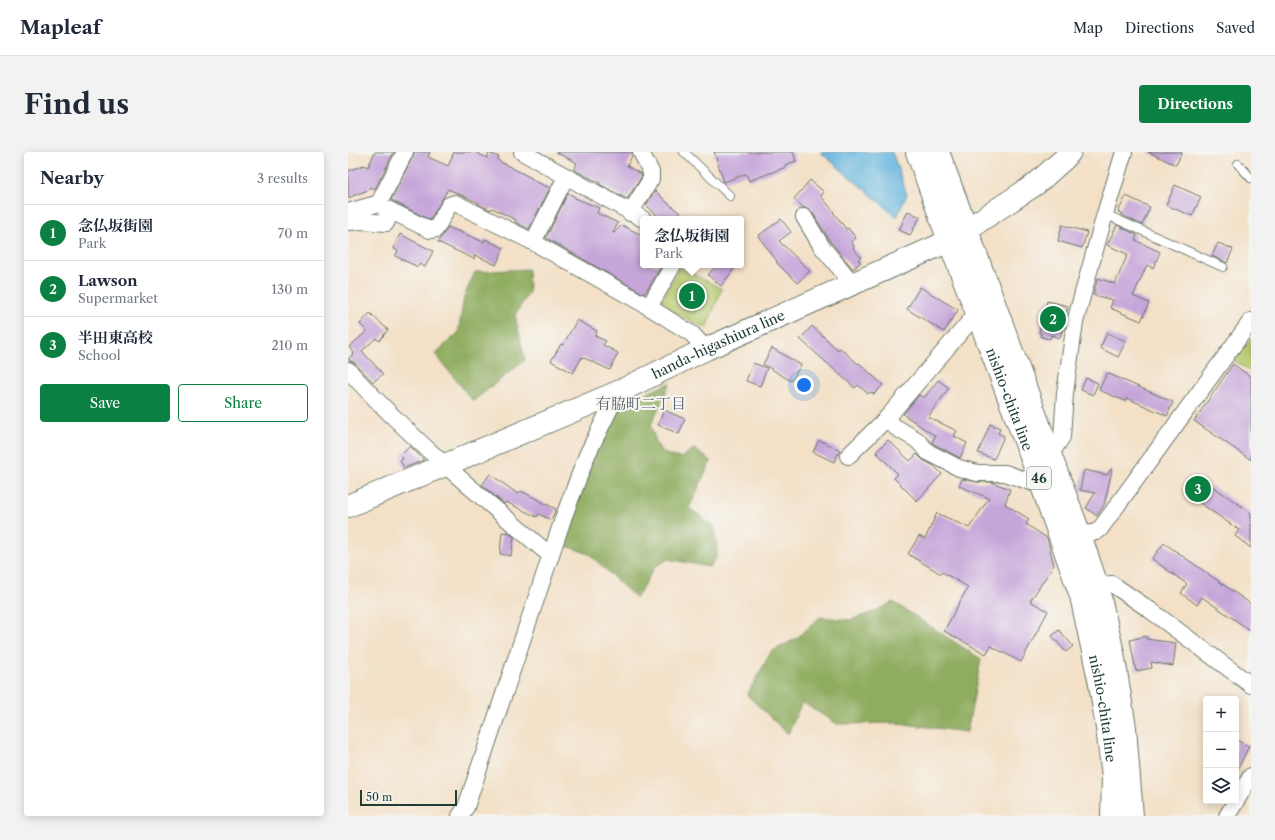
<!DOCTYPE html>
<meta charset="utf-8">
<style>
body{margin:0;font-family:"Libre Caslon Text","Noto Serif JP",serif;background:#f2f2f3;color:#1f2937}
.controls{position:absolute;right:12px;bottom:12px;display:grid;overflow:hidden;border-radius:4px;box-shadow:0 2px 10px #0003}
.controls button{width:36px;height:36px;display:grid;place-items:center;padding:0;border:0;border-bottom:1px solid #e0e1e3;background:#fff;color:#1f2937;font:20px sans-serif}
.scale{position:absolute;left:12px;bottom:10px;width:97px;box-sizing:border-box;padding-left:4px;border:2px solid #1f3d34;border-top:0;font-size:11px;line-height:14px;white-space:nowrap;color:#1f3d34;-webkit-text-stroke:3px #f6f6f2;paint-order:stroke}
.you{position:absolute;left:456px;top:233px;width:14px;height:14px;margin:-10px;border:3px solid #fff;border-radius:50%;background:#1a73e8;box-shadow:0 0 0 6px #1a73e833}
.badge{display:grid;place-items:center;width:26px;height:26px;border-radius:50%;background:#0b8043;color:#fff;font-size:13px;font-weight:700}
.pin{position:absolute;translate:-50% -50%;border:2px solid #fff;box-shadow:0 1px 4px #0006}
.popup{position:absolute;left:292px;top:64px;width:104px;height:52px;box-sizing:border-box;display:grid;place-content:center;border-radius:4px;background:#fff;filter:drop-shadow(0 1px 3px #0005);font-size:13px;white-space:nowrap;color:#747a83}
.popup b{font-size:15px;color:#1f2937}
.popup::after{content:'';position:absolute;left:50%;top:100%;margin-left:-8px;border:8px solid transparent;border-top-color:#fff}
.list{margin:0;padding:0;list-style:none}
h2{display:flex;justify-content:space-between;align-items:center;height:52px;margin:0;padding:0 16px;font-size:17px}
h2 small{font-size:13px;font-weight:400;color:#747a83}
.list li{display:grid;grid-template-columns:26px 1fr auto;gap:12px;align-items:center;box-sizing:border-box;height:56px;padding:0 16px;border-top:1px solid #e0e1e3}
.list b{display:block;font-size:15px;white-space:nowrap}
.list p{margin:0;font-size:13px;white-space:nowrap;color:#747a83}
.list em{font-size:13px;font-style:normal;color:#747a83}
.actions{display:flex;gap:8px;padding:12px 16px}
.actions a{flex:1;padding:9px 0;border:1px solid #0b8043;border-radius:4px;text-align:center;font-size:14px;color:#0b8043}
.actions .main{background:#0b8043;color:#fff}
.icon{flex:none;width:22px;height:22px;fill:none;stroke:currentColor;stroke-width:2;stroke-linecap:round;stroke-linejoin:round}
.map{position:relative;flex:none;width:903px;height:664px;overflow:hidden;border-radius:4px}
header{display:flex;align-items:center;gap:24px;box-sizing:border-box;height:56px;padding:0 20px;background:#fff;border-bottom:1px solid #e0e1e3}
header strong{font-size:19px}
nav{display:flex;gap:22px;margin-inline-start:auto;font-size:14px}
.intro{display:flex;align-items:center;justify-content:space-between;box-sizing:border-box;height:96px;padding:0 24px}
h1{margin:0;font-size:28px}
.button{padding:10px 18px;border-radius:4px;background:#0b8043;color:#fff;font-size:14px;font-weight:700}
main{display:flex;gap:24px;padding:0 24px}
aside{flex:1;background:#fff;border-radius:4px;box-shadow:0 2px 10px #0003}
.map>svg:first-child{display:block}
</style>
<header>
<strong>Mapleaf</strong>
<nav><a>Map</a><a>Directions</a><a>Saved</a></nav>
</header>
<div class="intro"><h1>Find us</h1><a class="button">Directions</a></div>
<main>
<aside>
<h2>Nearby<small>3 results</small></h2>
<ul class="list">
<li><span class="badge">1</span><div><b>念仏坂街園</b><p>Park</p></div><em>70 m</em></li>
<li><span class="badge">2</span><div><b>Lawson</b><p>Supermarket</p></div><em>130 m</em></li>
<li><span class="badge">3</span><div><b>半田東高校</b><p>School</p></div><em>210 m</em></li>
</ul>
<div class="actions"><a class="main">Save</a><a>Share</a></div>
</aside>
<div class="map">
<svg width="903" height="664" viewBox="0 0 903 664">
<rect width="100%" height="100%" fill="#f6f6f2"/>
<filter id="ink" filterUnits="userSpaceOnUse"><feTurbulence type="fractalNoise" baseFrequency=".025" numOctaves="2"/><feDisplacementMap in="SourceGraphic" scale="8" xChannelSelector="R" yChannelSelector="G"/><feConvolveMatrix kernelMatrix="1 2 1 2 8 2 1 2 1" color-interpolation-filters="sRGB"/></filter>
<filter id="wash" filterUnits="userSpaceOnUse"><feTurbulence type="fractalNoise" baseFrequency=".012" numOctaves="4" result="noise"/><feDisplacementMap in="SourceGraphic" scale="16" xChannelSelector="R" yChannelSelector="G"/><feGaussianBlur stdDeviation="0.9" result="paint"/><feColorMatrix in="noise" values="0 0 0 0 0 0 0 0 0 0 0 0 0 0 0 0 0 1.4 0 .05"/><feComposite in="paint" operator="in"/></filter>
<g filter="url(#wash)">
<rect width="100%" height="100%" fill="#f3e0c6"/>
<g fill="#b4c86b" stroke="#6a8250">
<path d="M331 115 374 137 358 176 313 154V150Z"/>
<path d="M903 186V220L887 209Z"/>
</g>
<g fill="#8fac5f" stroke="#57744a">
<path d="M180 117 181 140 167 163 177 208 125 249 87 202 110 181 116 145 127 120Z"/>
<path d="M322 231 303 273C309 293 309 303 333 306L346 297 363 309 341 356 367 375 369 405 361 415 320 407 307 415 288 446 241 402 213 392 246 304 274 252Z"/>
<path d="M545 450 633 507 619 580 548 571 489 572 454 550 440 582 399 543 423 500 449 486 472 465 502 468 525 460Z"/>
</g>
<path fill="#62b3dd" stroke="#407888" d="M472 0H544L559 42 549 65Z"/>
<g id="blocks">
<g fill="#c6a5d9">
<path d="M27 0H46L27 37 22 35 20 38 0 46V19L16 13 20 15Z"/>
<path d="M66 0H82L80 5 100 14 106 0H127L139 6 141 1 151 5 149 8 185 27 184 28 202 36 181 77 167 70 168 68 144 56 143 58 130 52 131 51 100 37 82 68 43 48 65 4Z"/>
<path d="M208 0H284V4L279 14 293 22 294 24 279 47 251 32 252 31 226 18 229 11Z"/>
<path d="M366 0H445L448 9 437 13 438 15 401 29 398 22 376 30Z"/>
<path d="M800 0H834L828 13Z"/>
<path d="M462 28 476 40 473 44 486 60H485L498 77 500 76 508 86 503 90 506 94 505 96 513 105 510 108 513 110 505 117 482 89 464 60 461 57 456 56 446 47Z"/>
<path d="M827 33 853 45 844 64 818 53Z"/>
<path d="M307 39 320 51 339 67 312 66 298 53Z"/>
<path d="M220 41 227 45V46L251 56 249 61 270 71 265 81H266L274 73 295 84V113H314L298 140H297L296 142 198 86Z"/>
<path d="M778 44 802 55 794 73 774 63 775 62 770 60Z"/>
<path d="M560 59 572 65 562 83 551 78Z"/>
<path d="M433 67 443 80 431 89 462 119 449 131 428 110 429 109 410 84Z"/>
<path d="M714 73 739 80 734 96 710 89Z"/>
<path d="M769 73 789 83 787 88 812 100 805 116 799 113 785 144 801 151 793 169 762 156 765 148 745 143 750 126 767 132 779 104V102L759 93Z"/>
<path d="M100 75 136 90 137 87 156 96 148 113 127 103 126 107 90 90Z"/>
<path d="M52 82 85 99 77 115 71 112 70 115 47 104 50 99 46 97 47 95H46Z"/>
<path d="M870 91 885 97 879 111 864 104Z"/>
<path d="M369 113H389L373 134 360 123Z"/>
<path d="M572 135 610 158 596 180 559 157Z"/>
<path d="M699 149 720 154 712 186 703 183 702 187 693 185V181H691Z"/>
<path d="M22 161 40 178 31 189 28 186 14 199 35 222 25 230 7 211 0 207 6 201 1 195 19 179 12 172Z"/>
<path d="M229 168 249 179 247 184 258 189 255 193 270 201 262 218 234 205 225 221 203 209 213 192 215 193Z"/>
<path d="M464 174 490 198 492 196 510 212 511 211 535 233 526 242 522 240 520 242 510 233 507 236 452 187Z"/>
<path d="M759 181 778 189 770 205 752 196Z"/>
<path d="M424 196 453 213 443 229 415 212Z"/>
<path d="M405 211 419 216 412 234 398 229Z"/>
<path d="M885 212 903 225V308L846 269Z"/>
<path d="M759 221 825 250 819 264 779 246 777 249 751 238Z"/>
<path d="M738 226 750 231 745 243 733 238Z"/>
<path d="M590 228 601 236 580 265 609 279 606 284 619 291 612 306 586 292 584 291 587 284 555 262 571 243 576 246Z"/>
<path d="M316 258 337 267 331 282 310 273Z"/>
<path d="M642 272 652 276 650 281 656 284 646 307 630 301Z"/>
<path d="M471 288 492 298 486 310 465 300Z"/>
<path d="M540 288 562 309 569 302 575 308 586 314 594 322 569 349 546 326 550 322 528 300Z"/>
<path d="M62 294 76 308 56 316 52 308 55 307 53 303Z"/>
<path d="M763 317 764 318 756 353 749 364 738 356 747 341 732 338 736 318 759 323Z"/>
<path d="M142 322 170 342 173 339 208 357 203 368 191 362 189 365 158 350 156 352 134 333Z"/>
<path d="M614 327 629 330H643L662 337 657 352 681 367 678 372 699 386 706 413 682 449 700 459 673 510 643 494 638 502 596 479 620 435 594 420 593 422 560 402 571 384 577 387 589 361 621 376 641 346 611 334Z"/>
<path d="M864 334 903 361V396L887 384 891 378 852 351Z"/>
<path d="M154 380 161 381 166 385 163 404 152 402Z"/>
<path d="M816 391 903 452V479L854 445 849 453 833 441 839 432 804 407Z"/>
<path d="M711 478 725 494 718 500 704 484Z"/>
<path d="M798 484V487L828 491 825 514 803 510 804 516 788 519 782 488Z"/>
<path d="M888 588 901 594 888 621Z"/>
</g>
</g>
</g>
<g filter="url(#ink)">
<use href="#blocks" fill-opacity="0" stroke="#697667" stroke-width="1"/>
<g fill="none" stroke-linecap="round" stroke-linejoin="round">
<defs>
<g id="service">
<path d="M336 0 382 44"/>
<path d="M890 12 903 26"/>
<path d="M757 62 875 115"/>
</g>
<g id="minor">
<path d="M57 0 33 47 32 51 35 55 82 78 88 77 101 53 107 51 185 90 301 155 344 182 358 197"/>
<path d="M174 0 295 67"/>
<path d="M0 60 32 51"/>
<path d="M282 61 303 27V20L293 0"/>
<path d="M456 65 474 95 505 132"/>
<path d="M0 70 15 69 38 71 43 59"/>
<path d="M185 90 218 25"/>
<path d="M301 155 325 113"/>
<path d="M0 218C62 286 133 345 203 404"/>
<path d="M538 267 547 275 569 288 580 300 611 316 629 321H657L694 334"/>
<path d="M702 303 714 285 717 241 727 170 757 62 776 0"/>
<path d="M500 304 538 267 629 161"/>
<path d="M732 383 748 380 752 377 903 169"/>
<path d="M749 433 764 432 802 458 903 533"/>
<path d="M112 664 118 655 216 364 239 303 270 240"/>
<path d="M879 664 903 624"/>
</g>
<g id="secondary">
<path id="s1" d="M0 354 270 240 358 197 601 89 688 32 717 6 722 0"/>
</g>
<g id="primary">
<path id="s2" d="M569 0 601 89 629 161 694 334 733 444 752 532 759 576 765 624 764 664"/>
<path d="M590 0 732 383 749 433 765 501 777 576 784 664"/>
</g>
</defs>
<use href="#service" stroke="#697667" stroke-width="10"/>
<use href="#minor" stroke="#697667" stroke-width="18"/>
<use href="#secondary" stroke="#697667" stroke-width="24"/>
<use href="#primary" stroke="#697667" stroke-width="24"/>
<use href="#service" stroke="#fff" stroke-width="8"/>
<use href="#minor" stroke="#fff" stroke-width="16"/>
<use href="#secondary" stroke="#fff" stroke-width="22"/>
<use href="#primary" stroke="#fff" stroke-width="22"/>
</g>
</g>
<g text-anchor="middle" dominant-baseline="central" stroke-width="4" stroke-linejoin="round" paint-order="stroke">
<rect fill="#f6f6f2" stroke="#60746d" stroke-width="1" x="679" y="315" width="24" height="22" rx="3"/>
<g font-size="13" font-weight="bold" fill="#1f3d34">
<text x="691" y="326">46</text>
</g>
<g font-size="14" fill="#1f3d34" stroke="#f6f6f2">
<text stroke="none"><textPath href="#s1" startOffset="404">handa-higashiura line</textPath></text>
<text stroke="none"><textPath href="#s2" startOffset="264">nishio-chita line</textPath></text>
<text stroke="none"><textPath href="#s2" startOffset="588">nishio-chita line</textPath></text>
</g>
<g font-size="15" fill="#59616e" stroke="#f6f6f2">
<text x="293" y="251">有脇町二丁目</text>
</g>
</g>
</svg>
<div class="controls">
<button>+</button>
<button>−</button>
<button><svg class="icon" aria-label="layers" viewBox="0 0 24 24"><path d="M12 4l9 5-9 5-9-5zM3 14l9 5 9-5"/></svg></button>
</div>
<div class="scale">50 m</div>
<div class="you"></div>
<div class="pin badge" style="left:344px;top:144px">1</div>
<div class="popup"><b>念仏坂街園</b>Park</div>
<div class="pin badge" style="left:705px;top:167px">2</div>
<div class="pin badge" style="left:850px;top:337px">3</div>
</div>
</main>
